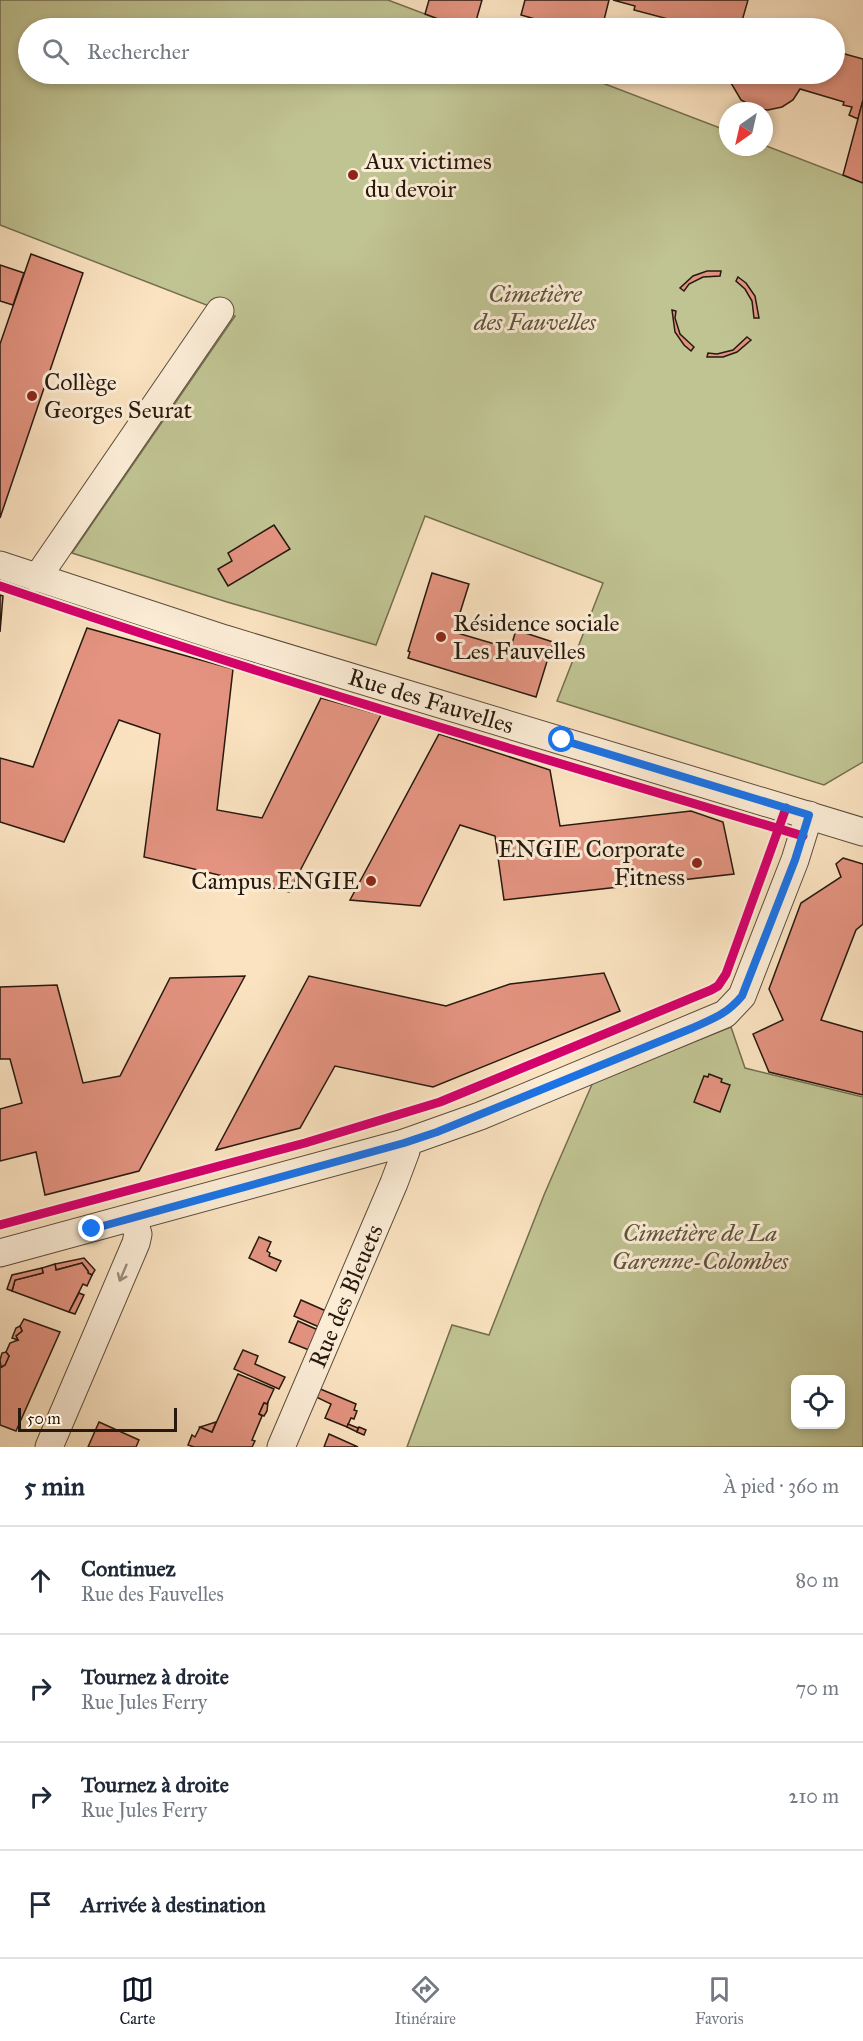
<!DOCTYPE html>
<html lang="fr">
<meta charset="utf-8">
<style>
body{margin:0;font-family:"IM FELL Great Primer",serif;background:#f6f6f7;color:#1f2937}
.controls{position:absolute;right:18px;bottom:18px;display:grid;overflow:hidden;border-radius:12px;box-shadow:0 3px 9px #0003}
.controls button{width:54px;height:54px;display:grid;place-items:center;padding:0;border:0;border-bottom:2px solid #e0e1e3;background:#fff;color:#1f2937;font:30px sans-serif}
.compass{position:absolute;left:719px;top:102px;width:54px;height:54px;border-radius:50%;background:#fff;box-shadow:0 3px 9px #0003;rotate:214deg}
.scale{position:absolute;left:18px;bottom:15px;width:159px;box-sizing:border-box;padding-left:6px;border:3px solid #27190e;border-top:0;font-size:16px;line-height:21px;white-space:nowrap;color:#27190e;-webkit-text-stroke:4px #fcedd7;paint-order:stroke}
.stop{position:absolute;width:18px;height:18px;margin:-14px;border:4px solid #1a73e8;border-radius:50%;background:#fff}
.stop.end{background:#1a73e8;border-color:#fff;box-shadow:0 2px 6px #0008}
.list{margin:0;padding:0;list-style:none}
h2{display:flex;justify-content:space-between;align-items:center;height:78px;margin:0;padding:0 24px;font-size:26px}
h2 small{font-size:20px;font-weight:400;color:#747a83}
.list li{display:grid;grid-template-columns:39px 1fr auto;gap:18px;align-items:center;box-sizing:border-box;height:108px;padding:0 24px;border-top:2px solid #e0e1e3}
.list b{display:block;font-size:22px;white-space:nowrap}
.list p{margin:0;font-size:20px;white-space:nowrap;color:#747a83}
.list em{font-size:20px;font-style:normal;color:#747a83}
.icon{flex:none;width:33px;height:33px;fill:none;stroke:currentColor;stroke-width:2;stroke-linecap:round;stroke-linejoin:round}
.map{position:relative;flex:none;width:863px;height:1447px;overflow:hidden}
.search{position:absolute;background:#fff;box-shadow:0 3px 9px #0003;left:18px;right:18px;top:18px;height:66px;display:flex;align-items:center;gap:15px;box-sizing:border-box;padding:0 21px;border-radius:33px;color:#747a83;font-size:22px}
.sheet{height:510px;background:#fff}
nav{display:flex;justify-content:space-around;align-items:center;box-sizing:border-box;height:84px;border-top:2px solid #e0e1e3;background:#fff;font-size:16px;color:#747a83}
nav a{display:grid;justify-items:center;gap:3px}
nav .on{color:#111827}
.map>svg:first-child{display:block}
</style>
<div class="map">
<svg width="863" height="1447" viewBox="0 0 863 1447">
<rect width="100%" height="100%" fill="#fbe3c1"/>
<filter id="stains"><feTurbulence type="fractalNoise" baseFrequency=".00333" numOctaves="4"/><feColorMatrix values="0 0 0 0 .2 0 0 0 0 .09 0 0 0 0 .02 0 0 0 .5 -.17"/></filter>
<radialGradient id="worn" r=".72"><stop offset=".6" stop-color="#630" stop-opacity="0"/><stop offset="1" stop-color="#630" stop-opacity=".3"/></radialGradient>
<g fill="#c0c392" stroke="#746e50" stroke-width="1.5" fill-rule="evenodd">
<path d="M0 0H388L462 28H28V74H579L728 131V147H764V145L863 183V762L824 785 557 701 603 583 425 516 376 645 227 602 72 553 235 316 0 225Z"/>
<path d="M731 1027 745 1068 863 1097V1447H407L452 1325 489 1335 544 1195 593 1082ZM796 1380H840V1424H796Z"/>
</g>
<g fill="#e39380" stroke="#27190e" stroke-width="1.5">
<path d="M429 0H482L474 28H462L425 14Z"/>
<path d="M525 0H609L602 28H579L564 24 563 27 521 15Z"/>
<path d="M613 0H748L740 28H702L634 10 635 6Z"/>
<path d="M834 51 863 59V100L858 119 849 115 852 107 843 105 844 102 800 89 793 100 782 107 768 110 757 109 741 100 731 83 730 74H834Z"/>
<path d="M863 100V183L843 175Z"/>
<path d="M31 254 83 273 0 518V344Z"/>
<path d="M0 265 24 273 13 305 0 301Z"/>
<path d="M707 271H721L720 276 703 277 689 284 684 291 680 288 693 276Z"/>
<path d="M738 277 746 283 755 296 759 318H754L752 301 745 289 736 281Z"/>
<path d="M672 310 676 311 675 318 680 334 694 347 691 351 684 345 675 332Z"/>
<path d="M747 337 751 340 737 352 723 357H707L708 353 717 354 733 350Z"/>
<path d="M274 525 290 549 228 586 218 569 232 561 228 553Z"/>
<path d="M432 573 469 584 454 632 505 647 503 655 508 657 516 630 553 642 536 697 408 658 410 652 408 651Z"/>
<path d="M0 595 3 596 0 632Z"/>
<path d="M87 628 233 669 217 810 262 818 321 698 381 715 289 892 144 857 160 734 119 720 64 842 0 822V758L33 767Z"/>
<path d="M439 734 550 770 560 826 691 811 723 822 734 874 504 900 495 836 460 825 420 906 350 900Z"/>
<path d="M843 858 863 864V924L856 930 821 1020 863 1032V1095L769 1072 753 1034 783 1020 769 989 801 903 841 877 836 864Z"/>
<path d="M604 973 620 1011 433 1087 335 1066 300 1128 216 1150 309 976 446 1006 510 984Z"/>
<path d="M245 976 139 1171 45 1195 36 1152 0 1161V1109L22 1103 10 1059H0V987L57 985 83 1083 120 1076 170 978Z"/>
<path d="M709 1074 722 1079 721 1082 730 1085 720 1112 694 1102 704 1076 708 1077Z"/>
<path d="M259 1237 271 1242 267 1251 270 1253 269 1256 281 1261 276 1271 249 1258Z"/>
<path d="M84 1258 95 1270 92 1275 88 1273V1271L82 1263 56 1270 55 1264Z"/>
<path d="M82 1263 88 1271V1273L92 1275 87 1286 83 1284 69 1312 12 1291 15 1280 43 1273 42 1268 55 1264 56 1270Z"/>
<path d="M42 1268 43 1273 15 1280 12 1291 7 1289 12 1275Z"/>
<path d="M79 1293 84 1295 75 1314 69 1312Z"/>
<path d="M301 1300 326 1311 319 1327 294 1316Z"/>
<path d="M24 1319 60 1332 16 1431 0 1425V1368L5 1365 9 1356 6 1352 10 1343 18 1340 16 1336 22 1331 20 1326Z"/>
<path d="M298 1321 318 1330 309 1350 289 1342Z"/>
<path d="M20 1326 22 1331 16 1336 18 1340 12 1338 16 1328Z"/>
<path d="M243 1350 258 1356 255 1364 285 1377 279 1389 234 1369Z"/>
<path d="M6 1352 9 1356 5 1365 1 1367 0 1360 2 1353Z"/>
<path d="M238 1374 274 1389 267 1404 264 1403 259 1414 262 1416 252 1440 255 1441 252 1447H194L188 1445 192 1435 195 1437 200 1427 212 1432Z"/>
<path d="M318 1388 356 1404 354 1410 357 1411 354 1419 351 1418 347 1427 325 1418 331 1404 314 1396Z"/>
<path d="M268 1402 267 1411 264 1416 259 1414 264 1403 267 1404Z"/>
<path d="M99 1422 139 1440 136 1447H88Z"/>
<path d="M216 1422 212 1432 200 1427Z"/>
<path d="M348 1424 358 1428 357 1432 347 1427Z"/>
<path d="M359 1427 366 1430 364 1435 357 1432Z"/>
<path d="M329 1434 358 1447H324Z"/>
</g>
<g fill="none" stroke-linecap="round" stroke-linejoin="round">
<defs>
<g id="minor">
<path d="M0 565 225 639 863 832"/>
<path d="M37 578 220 311"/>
<path d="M0 1253 404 1143 480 1116 725 1014 742 996 795 860 809 815"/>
<path d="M49 1447 136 1243 138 1234 133 1218"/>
<path d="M281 1447 394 1183 406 1151 404 1143"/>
</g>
</defs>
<use href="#minor" stroke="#5c4c3b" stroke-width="29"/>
<use href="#minor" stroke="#fcedd7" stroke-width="27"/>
<defs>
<g id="cycleway">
<path d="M0 586C265 677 534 756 803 836"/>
<path d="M0 1225 305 1143 440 1102 711 990 718 986 726 974 786 808"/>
</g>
</defs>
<use href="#cycleway" stroke="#fcedd7" stroke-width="13"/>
<use href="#cycleway" stroke="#d6006c" stroke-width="9"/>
</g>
<defs><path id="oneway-shaft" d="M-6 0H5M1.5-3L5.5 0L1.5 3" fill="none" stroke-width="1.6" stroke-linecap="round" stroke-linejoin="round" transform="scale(1.5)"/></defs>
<use stroke="#9c8e7d" href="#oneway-shaft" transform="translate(123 1273) rotate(113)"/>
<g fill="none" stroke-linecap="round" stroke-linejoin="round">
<path stroke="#1a73e8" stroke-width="8" d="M92 1229 404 1143 437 1132 690 1029C712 1019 726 1015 742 996L795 860 809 815 562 740"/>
</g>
<g fill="#8f2418" stroke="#fcedd7" stroke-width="2">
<circle cx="353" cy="175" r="6"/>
<circle cx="32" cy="396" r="6"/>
<circle cx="441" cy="637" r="6"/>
<circle cx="697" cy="863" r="6"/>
<circle cx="371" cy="881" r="6"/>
</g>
<g text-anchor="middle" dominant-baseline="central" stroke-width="6" stroke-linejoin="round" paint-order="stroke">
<g font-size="24" fill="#27190e" stroke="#fcedd7" text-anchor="start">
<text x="365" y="161">Aux victimes<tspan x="365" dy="28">du devoir</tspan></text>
<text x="44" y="382">Collège<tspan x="44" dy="28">Georges Seurat</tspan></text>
<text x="453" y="623">Résidence sociale<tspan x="453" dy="28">Les Fauvelles</tspan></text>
<text x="685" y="849" text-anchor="end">ENGIE Corporate<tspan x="685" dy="28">Fitness</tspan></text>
<text x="359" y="881" text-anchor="end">Campus ENGIE</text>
</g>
<g font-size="24" font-style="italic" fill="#5d543c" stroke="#fcedd7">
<text x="535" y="294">Cimetière<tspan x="535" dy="28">des Fauvelles</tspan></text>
<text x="700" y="1233">Cimetière de La<tspan x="700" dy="28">Garenne-Colombes</tspan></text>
</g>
<g font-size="24" fill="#27190e" stroke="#fcedd7">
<text transform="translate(431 701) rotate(17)">Rue des Fauvelles</text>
<text transform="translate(346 1296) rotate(-67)">Rue des Bleuets</text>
</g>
</g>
<rect width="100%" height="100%" filter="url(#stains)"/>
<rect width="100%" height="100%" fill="url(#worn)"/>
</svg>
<div class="controls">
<button><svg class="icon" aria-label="locate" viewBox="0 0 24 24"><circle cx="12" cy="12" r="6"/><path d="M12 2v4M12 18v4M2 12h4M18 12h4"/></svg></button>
</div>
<svg class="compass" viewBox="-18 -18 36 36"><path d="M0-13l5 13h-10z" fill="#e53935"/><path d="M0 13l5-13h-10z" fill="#747a83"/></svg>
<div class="scale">50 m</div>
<div class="stop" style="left:562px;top:740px"></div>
<div class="stop end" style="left:92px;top:1229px"></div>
<div class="search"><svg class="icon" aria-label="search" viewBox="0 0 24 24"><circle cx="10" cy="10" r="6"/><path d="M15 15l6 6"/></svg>Rechercher</div>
</div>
<section class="sheet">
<h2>5 min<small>À pied · 360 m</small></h2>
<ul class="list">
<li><svg class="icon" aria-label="ahead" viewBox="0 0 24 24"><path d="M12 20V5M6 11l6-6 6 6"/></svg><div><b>Continuez</b><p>Rue des Fauvelles</p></div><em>80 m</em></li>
<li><svg class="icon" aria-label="right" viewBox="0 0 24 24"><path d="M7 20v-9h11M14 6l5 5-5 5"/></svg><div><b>Tournez à droite</b><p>Rue Jules Ferry</p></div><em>70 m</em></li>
<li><svg class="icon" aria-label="right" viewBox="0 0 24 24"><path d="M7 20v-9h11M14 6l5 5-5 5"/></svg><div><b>Tournez à droite</b><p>Rue Jules Ferry</p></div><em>210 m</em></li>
<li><svg class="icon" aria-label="arrive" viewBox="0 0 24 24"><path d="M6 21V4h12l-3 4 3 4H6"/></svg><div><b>Arrivée à destination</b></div></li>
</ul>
</section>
<nav>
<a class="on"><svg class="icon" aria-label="map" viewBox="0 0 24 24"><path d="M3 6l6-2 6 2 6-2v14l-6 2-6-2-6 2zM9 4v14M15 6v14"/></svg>Carte</a>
<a><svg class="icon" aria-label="directions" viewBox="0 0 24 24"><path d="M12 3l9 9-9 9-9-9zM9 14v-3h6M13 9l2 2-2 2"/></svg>Itinéraire</a>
<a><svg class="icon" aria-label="saved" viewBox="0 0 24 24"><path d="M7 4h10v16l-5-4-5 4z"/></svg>Favoris</a>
</nav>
